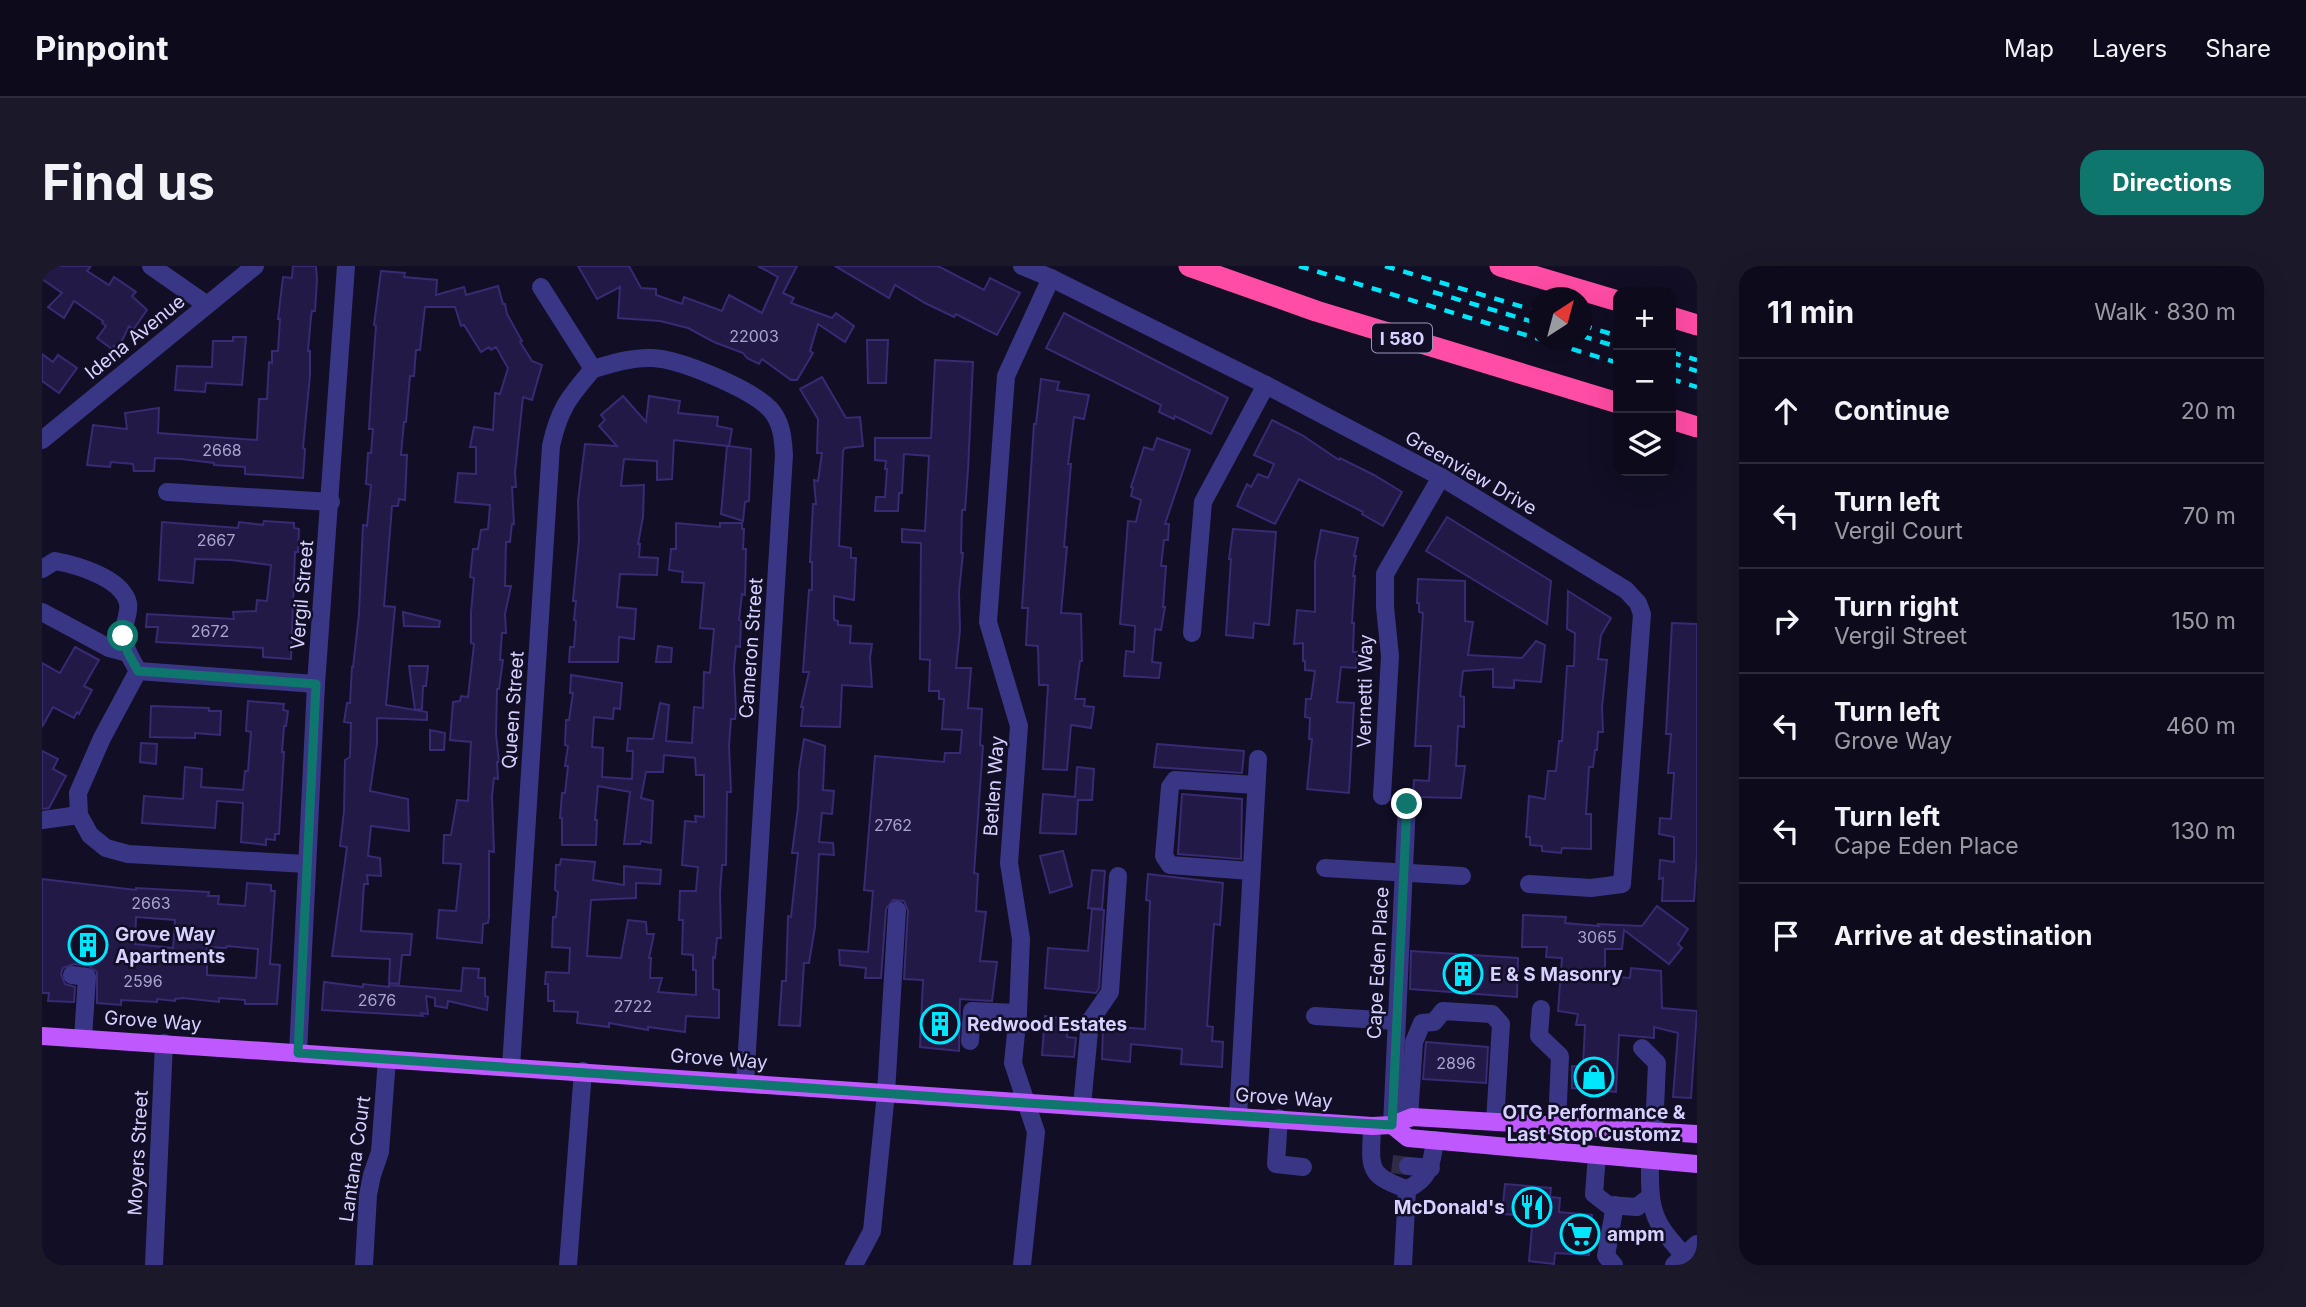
<!DOCTYPE html>
<meta charset="utf-8">
<style>
body{margin:0;font-family:Inter,sans-serif;background:#1b1829;color:#f1f3f6}
.controls{position:absolute;right:21px;top:21px;display:grid;overflow:hidden;border-radius:14px;box-shadow:0 7px 28px #0002}
.controls button{width:63px;height:63px;display:grid;place-items:center;padding:0;border:0;border-bottom:2px solid #2d2b3b;background:#0d0a1c;color:#f1f3f6;font:35px sans-serif}
.compass{position:absolute;left:1487px;top:21px;width:63px;height:63px;border-radius:50%;background:#0d0a1c;box-shadow:0 7px 28px #0002;rotate:36deg}
.stop{position:absolute;width:21px;height:21px;margin:-16px;border:5px solid #0f766e;border-radius:50%;background:#fff}
.stop.end{background:#0f766e;border-color:#fff;box-shadow:0 2px 7px #0008}
.list{margin:0;padding:0;list-style:none}
h2{display:flex;justify-content:space-between;align-items:center;height:91px;margin:0;padding:0 28px;font-size:30px}
h2 small{font-size:23px;font-weight:400;color:#9a9aa3}
.list li{display:grid;grid-template-columns:46px 1fr auto;gap:21px;align-items:center;box-sizing:border-box;height:105px;padding:0 28px;border-top:2px solid #2d2b3b}
.list b{display:block;font-size:26px;white-space:nowrap}
.list p{margin:0;font-size:23px;white-space:nowrap;color:#9a9aa3}
.list em{font-size:23px;font-style:normal;color:#9a9aa3}
.icon{flex:none;width:38px;height:38px;fill:none;stroke:currentColor;stroke-width:2;stroke-linecap:round;stroke-linejoin:round}
.map{position:relative;flex:none;width:1655px;height:999px;overflow:hidden;border-radius:21px}
header{display:flex;align-items:center;gap:42px;box-sizing:border-box;height:98px;padding:0 35px;background:#0d0a1c;border-bottom:2px solid #2d2b3b}
header strong{font-size:33px}
nav{display:flex;gap:38px;margin-inline-start:auto;font-size:24px}
.intro{display:flex;align-items:center;justify-content:space-between;box-sizing:border-box;height:168px;padding:0 42px}
h1{margin:0;font-size:49px}
.button{padding:18px 32px;border-radius:21px;background:#0f766e;color:#fff;font-size:24px;font-weight:700}
main{display:flex;gap:42px;padding:0 42px}
aside{flex:1;background:#0d0a1c;border-radius:21px;box-shadow:0 7px 28px #0002}
.map>svg:first-child{display:block}
</style>
<header>
<strong>Pinpoint</strong>
<nav><a>Map</a><a>Layers</a><a>Share</a></nav>
</header>
<div class="intro"><h1>Find us</h1><a class="button">Directions</a></div>
<main>
<div class="map">
<svg width="1655" height="999" viewBox="0 0 1655 999">
<rect width="100%" height="100%" fill="#110e25"/>
<g fill="#221946" stroke="#382a73" stroke-width="2" fill-rule="evenodd">
<path d="M0 0H49L45 5 67 19 72 11 94 26 90 30 105 44 91 64 87 60 76 83 72 80 70 83 55 72 64 60 60 57 61 55 32 35 22 52 6 41 20 27 0 13Z"/>
<path d="M251 0H274L275 14 273 45H270L269 51 266 85H268V109L261 182 263 183 261 212 203 208V201L172 199V197L139 193 113 192 112 205H92L91 198 69 196 68 201 45 199 51 159 85 163 83 147 117 142 116 167 215 174 217 133H225L227 96 230 97V85H236L238 53H236L241 11 250 12Z"/>
<path d="M536 0H587L599 22 614 23V29L640 38 642 31 680 45 687 29 720 47 736 11 716 0H755L741 27 752 32 749 37 790 52 794 47 812 60 803 76 776 58 768 85 771 87 755 114H749L720 93 717 98 705 92 701 87 672 76 646 62 618 55 576 52 578 21 555 33Z"/>
<path d="M793 0H896L942 24 948 12 978 27 955 69 914 48 912 51 883 37 853 19 847 32Z"/>
<path d="M339 5 363 7 362 11 395 14 394 29 422 21 424 29 456 20 461 38H463L465 48 480 75 478 76 490 95 500 99 490 134 481 131 473 206 474 221H470L472 258H470L468 276H464L463 320H469L463 348 464 367H460L458 394H461L457 423H455L454 468 457 496H455L456 513 452 512 450 530 452 586 447 585V651L446 657 441 658 440 677 395 672 397 644 414 645 419 598 401 597 402 569H409L415 534 426 535 429 476 408 474 411 436 418 435 419 430 426 431 432 378 429 377V347L432 312 428 311 431 283H436L439 264 446 263 448 239 413 236 416 207 434 208V181H428L432 161 451 164 453 127 458 128 466 102 454 81 449 84 447 81 439 86 422 59 419 60 413 41H383L378 84H374L372 110H368L364 156H362L359 189H365L363 234 357 233 356 240H350L342 340 353 341 344 439 373 444 367 400H386L384 420H381L380 443 373 444 385 446V454L335 452V478L328 525 366 533 367 565 329 560 326 590 338 592 339 610 325 609 326 618H322L319 665 370 668 368 689H360L357 718 347 717 348 693 290 690 305 581 298 580 302 545 303 494 308 491 309 457 302 456 305 437H308L310 401H311L317 348 321 259 325 260 329 219 324 218 326 187H329L331 163H327L329 128 334 60 332 59Z"/>
<path d="M1022 47 1186 132 1169 168 1133 150 1132 153 1117 146 1119 139 1004 82Z"/>
<path d="M191 71H204L200 119 164 117 163 126 133 124 135 100 170 101 171 75H191Z"/>
<path d="M825 74H846L844 117H826Z"/>
<path d="M0 88 11 96 16 89 35 102 17 127 0 115Z"/>
<path d="M893 94 931 96 926 204 923 244H920L919 287H921L917 326 918 364 914 402H929L926 442 940 443 938 479 941 480 932 607 936 608 934 645 944 646 938 695 955 696 950 735 918 733 917 785 878 781 881 714 862 713 866 645 862 635 851 634 844 643 839 712H823L824 702 798 699 797 684 826 686 831 625 822 624 833 490 902 496 903 487H918L920 464 900 463 902 433H897V425H887L888 394 878 393 879 277 860 276V263L883 265 887 190 862 188 860 227H857L856 245H833L834 231H843L845 203H843L844 195 833 194V172H889Z"/>
<path d="M780 111 804 152 818 151 821 180 803 182 801 185 797 280 809 282V292H814L812 334 792 330V354L796 355V359L809 360 808 377 830 378 828 392 830 421 800 419 798 461 759 460 761 441H759L767 406H761L767 324H770V296H768L771 238H774L772 214 776 215 780 187H775L776 153 758 123Z"/>
<path d="M999 113 1017 116 1015 124 1047 129 1042 153 1032 151 1026 198H1029L1022 281H1025L1019 347 1039 348 1040 395H1038L1033 433H1043L1042 440 1052 441 1049 462 1029 459 1025 504 1001 503 1006 419H997L996 380 984 379 986 342H980L992 158H994Z"/>
<path d="M581 130 604 156 607 130 638 135 636 147 676 151 675 160 690 163 687 180 709 183 707 235 703 236 701 255 679 248 685 180 632 174 630 213 615 214V195L582 193 579 220 602 219 601 251 596 278H598L597 291 616 292 615 309 578 308 575 341 594 343 592 373 577 371 576 396H527L528 381H532L534 355 532 354 534 335H531L537 274 536 235 543 178 575 180 557 160 563 154 559 149Z"/>
<path d="M1230 154 1260 169 1297 194 1298 192 1332 209 1360 226 1341 260 1320 248 1321 246 1257 213 1233 258 1195 240 1205 218 1209 221 1216 208 1226 212 1232 198 1212 189Z"/>
<path d="M1115 172 1148 184 1123 258H1127L1126 274H1122L1119 300H1124L1121 341H1123L1119 364 1113 363 1110 396 1119 397 1117 412 1082 410 1084 385 1092 386 1093 360 1078 358 1086 255 1094 256 1099 234 1089 230 1091 222 1089 221 1102 181 1111 184Z"/>
<path d="M1405 251 1509 315 1505 358 1384 285Z"/>
<path d="M222 255 252 257V262L257 263 256 286H253L249 393 221 391V382L114 376 116 361H104L105 348 192 353 191 346 214 345 215 334 225 335 229 299 189 294 153 293 151 317 117 314 120 256 196 262 197 256 221 259Z"/>
<path d="M634 257 678 261V257H700V263H702L701 283H704L703 329 700 328 697 354 699 355 698 381 694 380 692 402 694 445 693 453H689L687 480 689 526H685L684 599H680L678 627 679 672H675L673 692 671 691V723L677 724V752L644 750 643 766 606 761V764L567 757V761L535 757 536 746 512 745V735H506V718H503L504 706 527 707 528 682 510 681 511 651H514L516 626 513 624 514 599H518L519 593 553 596 551 614 582 619V600L619 604 618 618 594 617V632L549 634 545 690 579 692 586 654 604 656 605 668H612L607 692H609L608 712H620L616 726 654 729V704H651V689L640 688 641 654H637L638 625H654L656 601 640 599 643 555 654 556 653 550 662 551V509H654L653 492 622 489 621 506H604L599 532 611 535 609 577 599 575 598 578H582L588 526 556 520 553 554H555L554 579H520V552H518L520 527H523L526 500H523L526 480 523 479 524 454H527L531 427H528L529 409 580 417 578 443 572 442 571 453 552 451 550 481 561 482 560 511 590 513 591 485H585L586 472 611 473 618 437 627 439 624 475 650 477 652 441 661 442 662 406 668 407 672 363 658 362 662 317 640 316 641 306 627 304 629 283H634Z"/>
<path d="M1191 263 1234 266 1227 359 1212 357 1211 372 1184 369 1189 293H1187Z"/>
<path d="M1279 264 1316 272 1312 290H1314L1311 310H1313L1310 357H1312L1311 386H1315L1314 402 1299 401 1295 436 1312 437 1307 527 1265 523 1270 473H1267L1268 452 1263 451 1264 433H1269L1273 405 1263 404V395H1261V377L1252 378 1255 344 1273 346V296Z"/>
<path d="M1376 313 1423 315V355L1431 356 1426 389 1480 392 1494 375 1503 379 1499 416 1472 414V422L1451 421V403L1421 405 1418 430 1422 431V461L1416 460 1414 500H1423L1419 532 1373 531 1371 528 1372 514 1387 515 1389 480H1373L1381 347 1377 346V337H1375Z"/>
<path d="M1526 325 1569 352 1559 369 1556 393 1565 394 1560 441 1561 466H1556L1555 484H1553L1551 501H1547L1544 548H1549V583L1520 582 1519 587 1500 585V580L1488 579V571H1484L1487 530 1503 533 1506 505H1514L1517 475H1520L1525 400H1532L1533 367 1525 363Z"/>
<path d="M361 346 398 355 397 361 362 360Z"/>
<path d="M1630 357 1655 358V588L1652 635H1620L1621 612 1617 613 1618 594 1632 596V571L1617 568 1618 552 1629 553 1632 507H1626L1629 468H1624Z"/>
<path d="M616 380 630 382 629 396H614Z"/>
<path d="M33 381 57 394 42 420 50 424 37 448 35 446 32 452 11 441 0 461V397L18 407Z"/>
<path d="M206 435 242 438 241 444 246 445 244 460H242L240 486H242L237 568H233V574L224 573V579L199 576 201 537 175 535 173 562 100 557 102 530 141 533 143 501 160 503 159 521 201 524 203 505H206L209 466 204 465Z"/>
<path d="M109 440 167 442V445H179L178 469 153 467V472L108 471Z"/>
<path d="M388 464 403 467 402 484H388Z"/>
<path d="M762 473 783 480 781 524 792 525 790 548 780 547 777 576 791 577 792 589 777 588 773 661 767 697H762L758 760 737 759 740 715H744L746 650 749 651 756 587H750L756 542 757 505Z"/>
<path d="M99 477 115 478 114 498 98 496Z"/>
<path d="M1115 478 1202 485 1200 507 1112 501Z"/>
<path d="M0 485 16 493 11 503 24 510 7 542 0 543Z"/>
<path d="M1035 501 1052 503 1050 534H1036L1034 568 998 567 1001 528 1033 531Z"/>
<path d="M1140 528 1200 533 1199 593 1136 588Z"/>
<path d="M1021 585 1030 620 1008 627 998 590Z"/>
<path d="M1050 604 1063 605 1060 643 1046 642Z"/>
<path d="M1106 608 1181 617 1178 659 1172 658 1165 760 1171 761 1170 775 1181 776 1180 801 1139 798 1140 783 1089 778 1088 796 1060 793 1061 760 1103 763 1108 635 1104 634Z"/>
<path d="M0 613 94 624V622L167 626 166 630H177L176 638 203 640 205 617 229 619V625H233L228 698 238 699 235 738H203V734L177 732V736L141 732 133 733V735L115 733V736L79 734V739L55 737V706L47 700 32 698 21 702 19 708 23 718 33 721 32 736 6 735 7 727H0ZM94 651 133 654 131 682 93 678ZM185 680 216 683 214 712 165 709V681L184 682Z"/>
<path d="M1615 640 1646 663 1636 678 1640 682 1627 698 1582 664 1580 683H1563V710L1588 712 1589 702 1619 705 1620 742 1655 745 1649 832 1631 831 1636 767 1612 761V772L1577 769 1574 826 1530 822V800L1541 801 1543 759H1534L1536 748 1516 745 1520 692 1504 691 1505 681H1480L1481 649 1524 651 1523 657 1557 660 1556 658 1600 660Z"/>
<path d="M1050 643 1062 644 1057 722 1054 727 1003 722 1006 682 1046 685Z"/>
<path d="M1369 685 1476 692 1475 731 1368 723Z"/>
<path d="M421 702 437 703 436 712H443V730L446 731 445 744 406 735 405 742 393 740V732L384 730 386 748 379 747 381 750 280 744 282 716 321 721V718L347 721V719L419 725Z"/>
<path d="M1003 750 1026 753 1025 771 1034 772 1032 791 1000 789Z"/>
<path d="M1384 776 1446 781 1444 817 1381 813Z"/>
<path d="M1463 918 1509 922 1508 931 1518 932 1517 946 1550 949 1547 989 1513 987 1512 998 1487 995 1491 950 1460 948Z"/>
</g>
<g fill="none" stroke-linecap="round" stroke-linejoin="round">
<path stroke="#2f2b46" stroke-width="18" stroke-dasharray="18 9" stroke-linecap="butt" d="M1350 898 1366 900"/>
<g stroke="#393785" stroke-width="18">
<path d="M109 0 165 39"/>
<path d="M980 0 1009 12 1224 119 1399 211 1584 324 1596 337 1600 348 1580 618 1549 622 1487 618"/>
<path d="M499 21 551 103"/>
<path d="M551 103C569 98 590 91 610 92 638 93 709 123 728 143 740 156 741 173 742 189L703 816"/>
<path d="M0 174 213 0"/>
<path d="M125 226 289 236"/>
<path d="M0 303 13 295C35 299 80 312 86 337 88 347 81 359 81 370 82 382 90 394 96 405"/>
<path d="M0 346 67 382 86 387"/>
<path d="M1150 367 1161 236 1224 119"/>
<path d="M96 405 60 472 36 527 37 549 48 569 64 582 86 588 264 598"/>
<path d="M96 405 274 418"/>
<path d="M1340 530 1348 390 1343 341V308L1399 211"/>
<path d="M0 554 37 549"/>
<path d="M1283 602 1420 610"/>
<path d="M1209 605 1128 599 1122 590 1128 521 1133 514 1214 519"/>
<path d="M30 709 45 711 41 772"/>
<path d="M1499 743 1497 770 1518 790 1515 859"/>
<path d="M1273 750 1354 755"/>
<path d="M928 775 930 745 976 747"/>
<path d="M1600 782 1615 797 1612 865"/>
<path d="M256 787 274 418 304 0"/>
<path d="M469 801 509 180C517 143 527 131 551 103"/>
<path d="M1040 840 1048 755 1068 726 1076 610"/>
<path d="M1196 850 1216 493"/>
<path d="M1237 852 1234 898 1261 901"/>
<path d="M1367 852 1372 776 1380 757 1392 756 1401 745 1450 748 1459 758 1453 856"/>
<path d="M1350 859 1365 538"/>
<path d="M1330 860C1329 900 1323 909 1365 923L1361 999"/>
<path d="M1555 889 1552 928 1566 939 1595 941 1608 931"/>
<path d="M1608 894C1608 918 1606 943 1621 964 1627 973 1635 981 1642 990"/>
<path d="M1366 900 1389 902"/>
<path d="M1365 923C1388 913 1390 897 1393 874"/>
<path d="M112 999 122 777"/>
<path d="M322 999 326 929 330 909 338 886 345 793"/>
<path d="M526 999 541 805"/>
<path d="M812 999 830 965 844 827 855 644"/>
<path d="M980 999 994 866 971 797 976 747 979 673 967 597 977 460 946 356 964 110 1009 12"/>
<path d="M1572 999 1564 990 1573 939"/>
<path d="M1632 999 1655 978"/>
</g>
<g stroke="#bf58ff" stroke-width="18">
<path d="M0 770 1330 860 1350 859 1370 851 1655 868"/>
<path d="M1350 859 1366 872 1655 898"/>
</g>
<g stroke="#ff4ca4" stroke-width="21">
<path d="M1147 0 1274 45 1576 137"/>
<path d="M1458 0 1576 35"/>
<path d="M1629 51 1655 59"/>
<path d="M1629 153 1655 161"/>
</g>
<g stroke="#00e6fc" stroke-width="4.5" stroke-dasharray="10 9" stroke-linecap="butt">
<path d="M1257 0 1576 97"/>
<path d="M1343 0 1498 46"/>
<path d="M1391 26 1498 58"/>
<path d="M1540 59 1576 70"/>
<path d="M1540 70 1576 81"/>
<path d="M1629 86 1655 94"/>
<path d="M1629 97 1655 105"/>
<path d="M1629 113 1655 121"/>
</g>
</g>
<g fill="none" stroke-linecap="round" stroke-linejoin="round">
<path stroke="#0f766e" stroke-width="9" d="M81 370 86 387 96 405 274 418 256 787 984 837 1350 859 1365 538"/>
</g>
<defs>
<symbol id="building-ring" viewBox="-11 -11 22 22"><circle r="9.5" fill="#110e25" stroke="#00e6fc" stroke-width="1.5"/><path d="M-4-6H4V6H1V3H-1V6H-4ZM-2.5-4.3h1.7v1.8h-1.7ZM.8-4.3h1.7v1.8H.8ZM-2.5-1h1.7V.8h-1.7ZM.8-1h1.7V.8H.8Z" fill="#00e6fc"/></symbol>
<symbol id="shop-ring" viewBox="-11 -11 22 22"><circle r="9.5" fill="#110e25" stroke="#00e6fc" stroke-width="1.5"/><path d="M-5-2.5h2.3a2.7 3.5 0 0 1 5.4 0H5L5.5 6h-11ZM-1.5-2.5h3a1.5 2.3 0 0 0-3 0Z" fill="#00e6fc"/></symbol>
<symbol id="restaurant-ring" viewBox="-11 -11 22 22"><circle r="9.5" fill="#110e25" stroke="#00e6fc" stroke-width="1.5"/><path d="M-5-6h1v4h1v-4h1v4h1v-4h1v5L-1.5 .5V6h-2V.5L-5-1ZM5-6V6H3V1.5H1.5Q1.5-4 5-6Z" fill="#00e6fc"/></symbol>
<symbol id="supermarket-ring" viewBox="-11 -11 22 22"><circle r="9.5" fill="#110e25" stroke="#00e6fc" stroke-width="1.5"/><path d="M-6-5.5h2.5l.6 2H6L4.5 2H-2.5L-4.4-4H-6ZM-1.5 3.2a1.3 1.3 0 1 0 .1 0ZM3 3.2a1.3 1.3 0 1 0 .1 0Z" fill="#00e6fc"/></symbol>
</defs>
<g fill-rule="evenodd">
<use href="#building-ring" x="24" y="657" width="44" height="44"/>
<use href="#building-ring" x="1399" y="686" width="44" height="44"/>
<use href="#building-ring" x="876" y="736" width="44" height="44"/>
<use href="#shop-ring" x="1530" y="789" width="44" height="44"/>
<use href="#restaurant-ring" x="1468" y="919" width="44" height="44"/>
<use href="#supermarket-ring" x="1516" y="946" width="44" height="44"/>
</g>
<g text-anchor="middle" dominant-baseline="central" stroke-width="5" stroke-linejoin="round" paint-order="stroke">
<g font-size="16" fill="#a9a3d1">
<text x="712" y="70">22003</text>
<text x="180" y="184">2668</text>
<text x="174" y="274">2667</text>
<text x="168" y="365">2672</text>
<text x="851" y="559">2762</text>
<text x="109" y="637">2663</text>
<text x="1555" y="671">3065</text>
<text x="101" y="715">2596</text>
<text x="335" y="734">2676</text>
<text x="591" y="740">2722</text>
<text x="1414" y="797">2896</text>
</g>
<rect fill="#110e25" stroke="#9b96be" stroke-width="2" x="1330" y="57.5" width="60" height="29" rx="5"/>
<g font-size="18" font-weight="bold" fill="#d6d1ff">
<text x="1360" y="72">I 580</text>
</g>
<g font-size="19" fill="#d6d1ff" stroke="#110e25">
<text transform="translate(93 71) rotate(-39)">Idena Avenue</text>
<text transform="translate(1429 207) rotate(30)">Greenview Drive</text>
<text transform="translate(260 329) rotate(-85)">Vergil Street</text>
<text transform="translate(709 382) rotate(-86)">Cameron Street</text>
<text transform="translate(1323 425) rotate(-89)">Vernetti Way</text>
<text transform="translate(471 444) rotate(-86)">Queen Street</text>
<text transform="translate(952 520) rotate(-86)">Betlen Way</text>
<text transform="translate(1336 697) rotate(-87)">Cape Eden Place</text>
<text transform="translate(111 755) rotate(4)">Grove Way</text>
<text transform="translate(677 793) rotate(4)">Grove Way</text>
<text transform="translate(1242 832) rotate(4)">Grove Way</text>
<text transform="translate(96 887) rotate(-87)">Moyers Street</text>
<text transform="translate(313 893) rotate(-82)">Lantana Court</text>
</g>
<g font-size="19" font-weight="bold" fill="#d6d1ff" stroke="#110e25" text-anchor="start">
<text x="73" y="668">Grove Way<tspan x="73" dy="22">Apartments</tspan></text>
<text x="1448" y="708">E &amp; S Masonry</text>
<text x="925" y="758">Redwood Estates</text>
<text x="1552" y="846" text-anchor="middle">OTG Performance &amp;<tspan x="1552" dy="22">Last Stop Customz</tspan></text>
<text x="1463" y="941" text-anchor="end">McDonald's</text>
<text x="1565" y="968">ampm</text>
</g>
</g>
</svg>
<div class="controls">
<button>+</button>
<button>−</button>
<button><svg class="icon" aria-label="layers" viewBox="0 0 24 24"><path d="M12 4l9 5-9 5-9-5zM3 14l9 5 9-5"/></svg></button>
</div>
<svg class="compass" viewBox="-18 -18 36 36"><path d="M0-13l5 13h-10z" fill="#e53935"/><path d="M0 13l5-13h-10z" fill="#9a9aa3"/></svg>
<div class="stop" style="left:81px;top:370px"></div>
<div class="stop end" style="left:1365px;top:538px"></div>
</div>
<aside>
<h2>11 min<small>Walk · 830 m</small></h2>
<ul class="list">
<li><svg class="icon" aria-label="ahead" viewBox="0 0 24 24"><path d="M12 20V5M6 11l6-6 6 6"/></svg><div><b>Continue</b></div><em>20 m</em></li>
<li><svg class="icon" aria-label="left" viewBox="0 0 24 24"><path d="M17 20v-9H6M10 6l-5 5 5 5"/></svg><div><b>Turn left</b><p>Vergil Court</p></div><em>70 m</em></li>
<li><svg class="icon" aria-label="right" viewBox="0 0 24 24"><path d="M7 20v-9h11M14 6l5 5-5 5"/></svg><div><b>Turn right</b><p>Vergil Street</p></div><em>150 m</em></li>
<li><svg class="icon" aria-label="left" viewBox="0 0 24 24"><path d="M17 20v-9H6M10 6l-5 5 5 5"/></svg><div><b>Turn left</b><p>Grove Way</p></div><em>460 m</em></li>
<li><svg class="icon" aria-label="left" viewBox="0 0 24 24"><path d="M17 20v-9H6M10 6l-5 5 5 5"/></svg><div><b>Turn left</b><p>Cape Eden Place</p></div><em>130 m</em></li>
<li><svg class="icon" aria-label="arrive" viewBox="0 0 24 24"><path d="M6 21V4h12l-3 4 3 4H6"/></svg><div><b>Arrive at destination</b></div></li>
</ul>
</aside>
</main>
